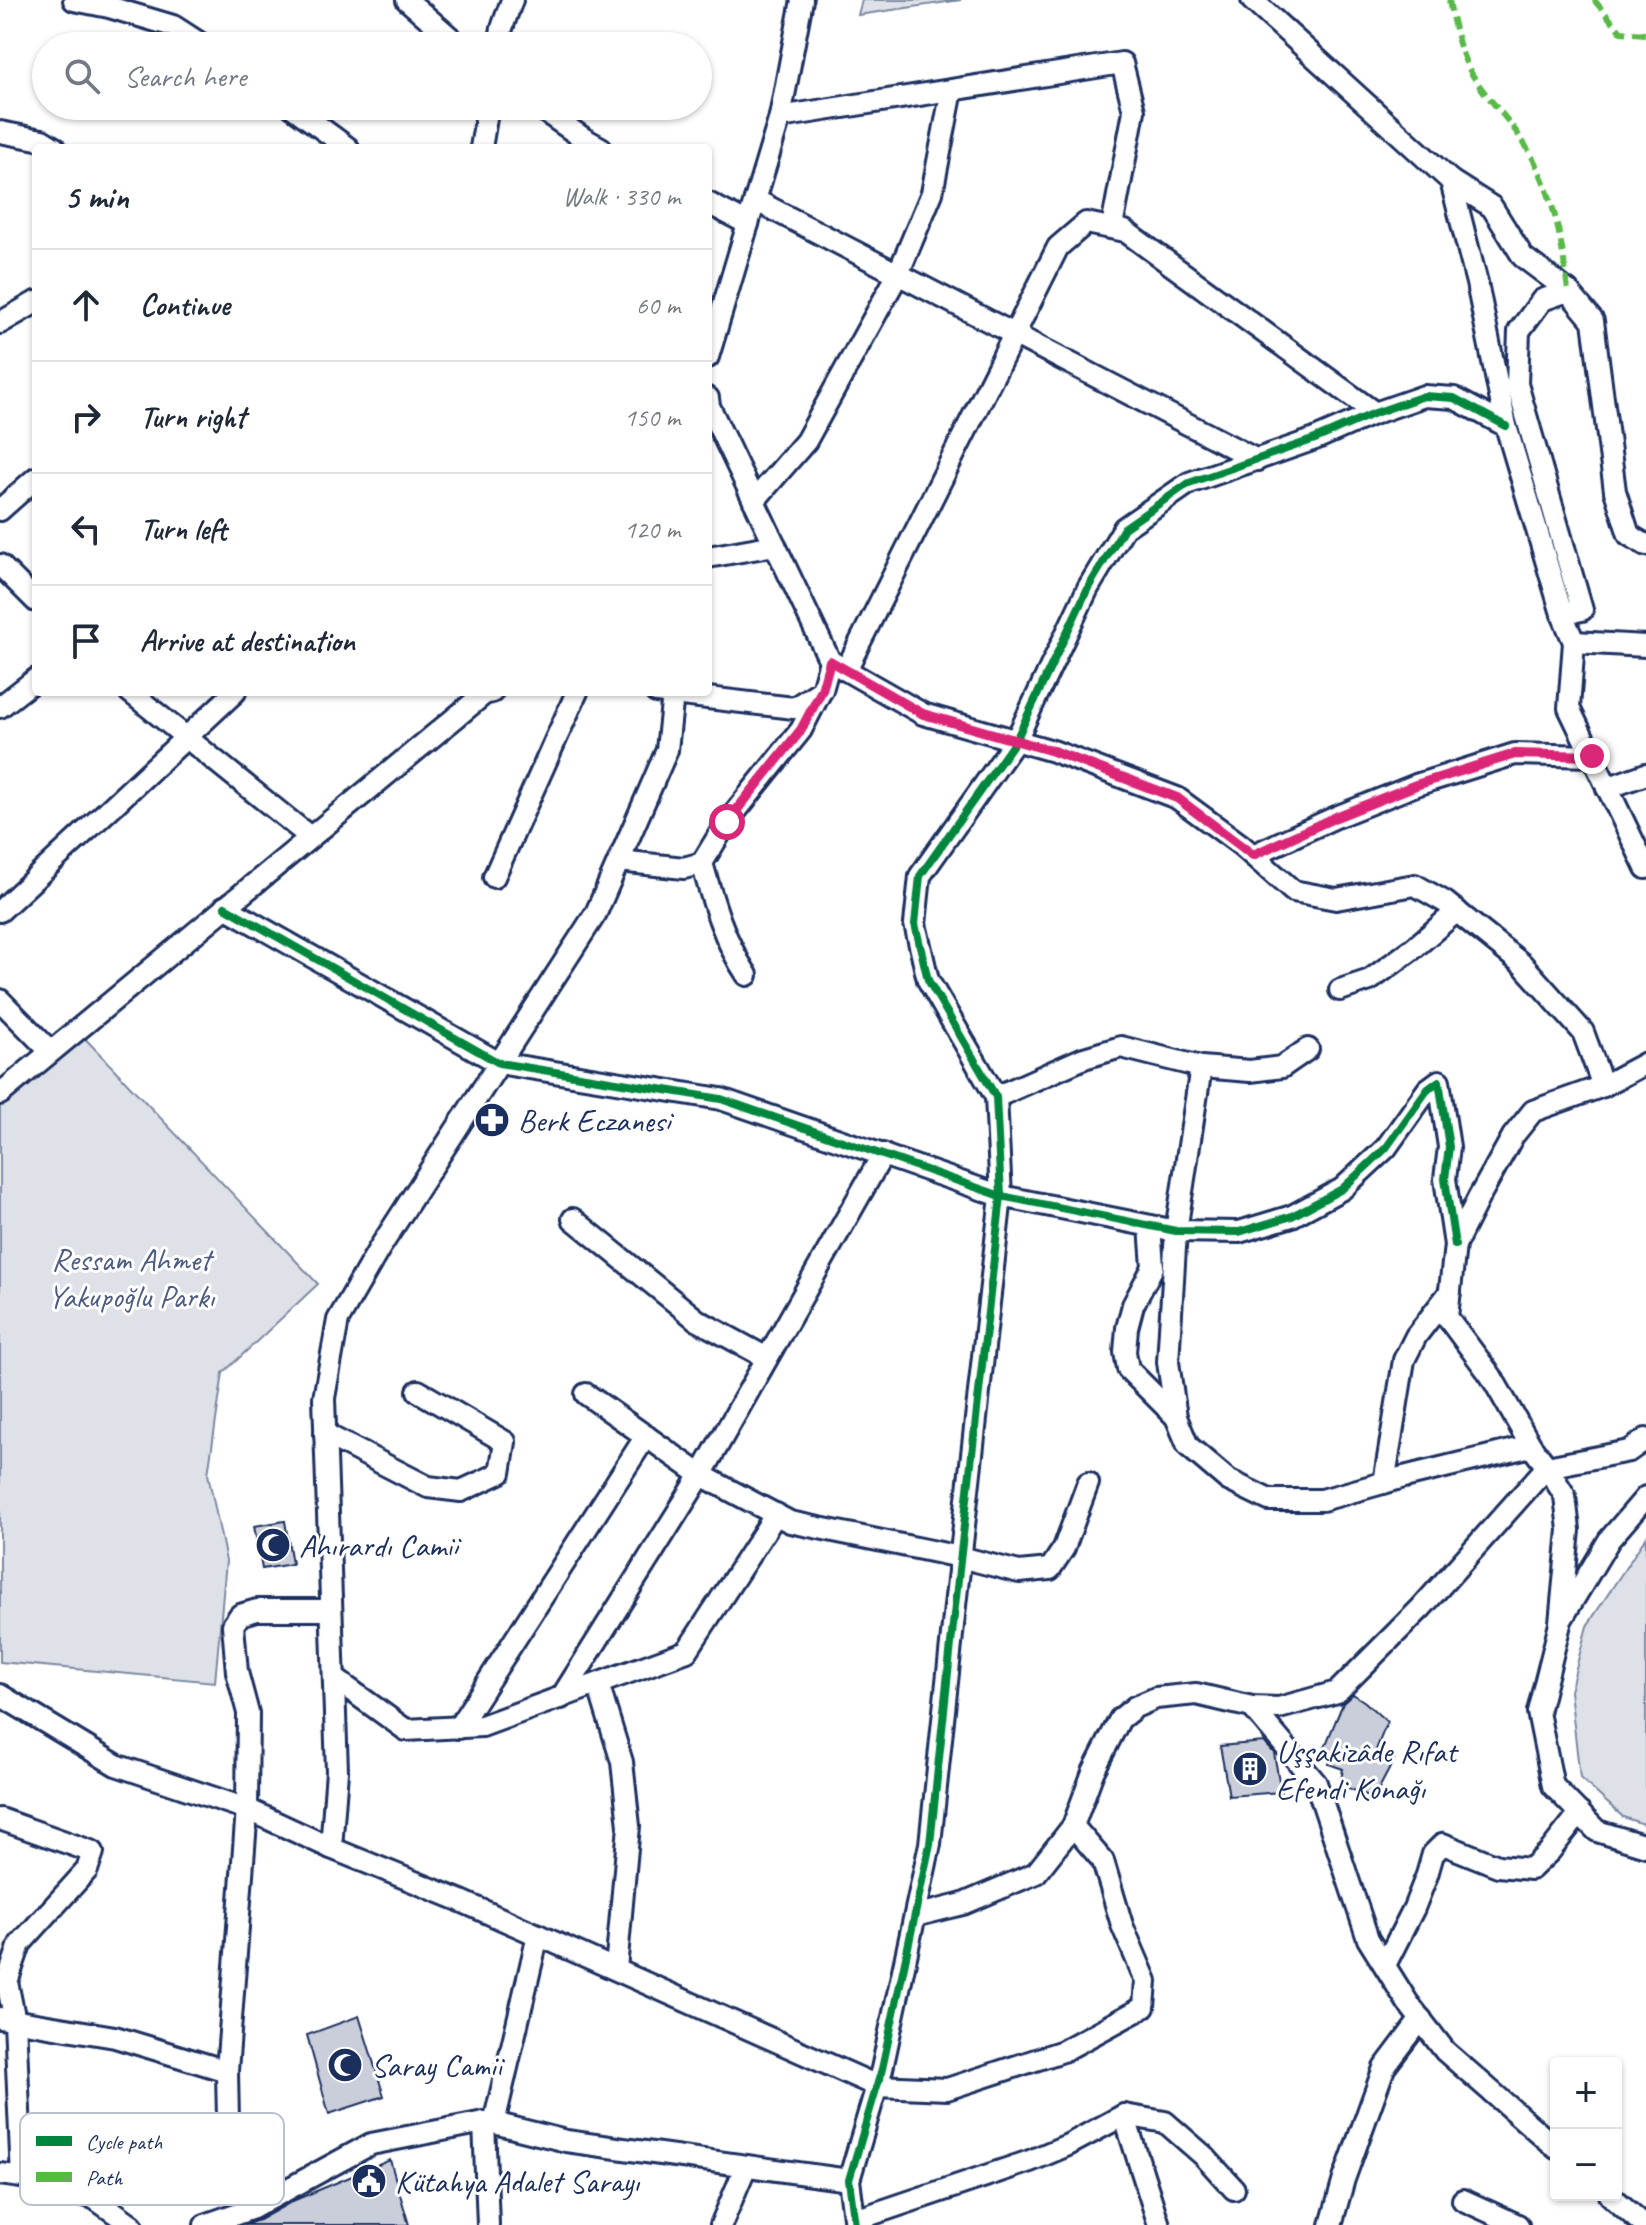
<!DOCTYPE html>
<meta charset="utf-8">
<style>
body{margin:0;font-family:Caveat,sans-serif;background:#f6f6f7;color:#1f2937}
.controls{position:absolute;right:24px;bottom:24px;display:grid;overflow:hidden;border-radius:8px;box-shadow:0 2px 6px #0004}
.controls button{width:72px;height:72px;display:grid;place-items:center;padding:0;border:0;border-bottom:2px solid #e0e1e3;background:#fff;color:#1f2937;font:40px sans-serif}
.stop{position:absolute;width:24px;height:24px;margin:-18px;border:6px solid #db2777;border-radius:50%;background:#fff}
.stop.end{background:#db2777;border-color:#fff;box-shadow:0 2px 8px #0008}
.list{margin:0;padding:0;list-style:none}
h2{display:flex;justify-content:space-between;align-items:center;height:104px;margin:0;padding:0 32px;font-size:34px}
h2 small{font-size:26px;font-weight:400;color:#747a83}
.list li{display:grid;grid-template-columns:52px 1fr auto;gap:24px;align-items:center;box-sizing:border-box;height:112px;padding:0 32px;border-top:2px solid #e0e1e3}
.list b{display:block;font-size:30px;white-space:nowrap}
.list em{font-size:26px;font-style:normal;color:#747a83}
.icon{flex:none;width:44px;height:44px;fill:none;stroke:currentColor;stroke-width:2;stroke-linecap:round;stroke-linejoin:round}
.map{position:relative;flex:none;width:1646px;height:2225px;overflow:hidden}
.search{position:absolute;background:#fff;box-shadow:0 2px 6px #0004;left:32px;top:32px;width:680px;height:88px;display:flex;align-items:center;gap:20px;box-sizing:border-box;padding:0 28px;border-radius:44px;color:#747a83;font-size:30px}
.panel{position:absolute;background:#fff;box-shadow:0 2px 6px #0004;left:32px;top:144px;width:680px;height:552px;border-radius:8px}
.map>svg:first-child{display:block}
</style>
<div class="map">
<svg width="1646" height="2225" viewBox="0 0 1646 2225">
<rect width="100%" height="100%" fill="#fff"/>
<filter id="ink" filterUnits="userSpaceOnUse"><feTurbulence type="fractalNoise" baseFrequency=".0125" numOctaves="2"/><feDisplacementMap in="SourceGraphic" scale="16" xChannelSelector="R" yChannelSelector="G"/><feConvolveMatrix kernelMatrix="1 2 1 2 8 2 1 2 1" color-interpolation-filters="sRGB"/></filter>
<g filter="url(#ink)">
<g fill="#dee1e7" stroke="#7c88a2" stroke-width="2">
<path d="M862 0H961L858 15Z"/>
<path d="M78 1031 318 1284 223 1373 208 1474 226 1561 215 1682 0 1662V1105Z"/>
<path d="M1646 1537V1825L1623 1817 1580 1778 1570 1691 1587 1626Z"/>
</g>
<g fill="#caceda" stroke="#1b2f5e" stroke-width="2">
<path d="M285 1521 292 1564 262 1569 254 1526Z"/>
<path d="M1353 1694 1365 1702 1387 1722 1376 1750 1394 1760 1374 1798 1340 1785 1343 1769 1329 1764 1331 1753 1324 1749 1343 1703Z"/>
<path d="M1264 1742 1274 1753 1281 1792 1229 1796 1220 1746Z"/>
<path d="M359 2016 384 2096 329 2114 307 2035Z"/>
<path d="M390 2160 409 2225H244L259 2220 295 2200Z"/>
</g>
<g fill="none" stroke-linecap="round" stroke-linejoin="round">
<defs>
<g id="street">
<path d="M74 0 109 7 173 26 204 46"/>
<path d="M407 0 460 46"/>
<path d="M1252 0 1451 181 1477 283 1506 426 1562 614 1574 642 1569 708 1646 868"/>
<path d="M499 46 502 28 512 0"/>
<path d="M291 106 348 148"/>
<path d="M537 106 583 138 601 148"/>
<path d="M780 117 1122 63 1134 111 1112 227"/>
<path d="M0 132 42 140 55 148"/>
<path d="M481 148 488 106"/>
<path d="M1451 181 1492 207 1523 257 1568 291"/>
<path d="M755 200 1257 460"/>
<path d="M708 203 748 224"/>
<path d="M0 323 36 302"/>
<path d="M708 357 780 117 802 0"/>
<path d="M754 501 806 441 898 274 932 193 952 90"/>
<path d="M0 510 36 478"/>
<path d="M708 557 775 545"/>
<path d="M0 565 36 601"/>
<path d="M1562 614 1582 610 1517 384 1519 331 1542 300 1568 291 1593 321 1615 491 1629 535 1646 545"/>
<path d="M1574 642 1646 646"/>
<path d="M830 661 923 714 1053 751 1177 798 1241 845 1293 891 1336 899 1415 885 1445 902 1522 964 1583 1032 1603 1086"/>
<path d="M846 670 1058 247 1086 223 1125 231 1375 413"/>
<path d="M130 692 310 837"/>
<path d="M656 692 794 708 822 690 830 661 709 406 708 398"/>
<path d="M0 707 36 679"/>
<path d="M1607 788 1646 774"/>
<path d="M1253 855 1336 817 1416 785 1515 754 1592 756"/>
<path d="M619 861 684 868 702 863 727 822 801 730 820 693"/>
<path d="M702 863C713 902 724 941 747 975"/>
<path d="M494 877 577 692"/>
<path d="M225 907 499 1063 721 1099 1001 1196 1176 1231 1239 1232 1292 1216 1342 1189 1386 1148 1428 1089 1439 1081 1449 1147 1445 1179 1455 1245"/>
<path d="M0 911 235 692"/>
<path d="M1340 990 1370 980 1414 948 1457 911"/>
<path d="M0 1000 50 1051"/>
<path d="M1201 1067 1176 1231 1168 1362 1176 1417 1188 1446 1228 1480 1269 1500H1322L1404 1477 1531 1446"/>
<path d="M0 1094 484 694 492 692"/>
<path d="M996 1097 1084 1058 1121 1047 1201 1067 1250 1071 1282 1067 1308 1049"/>
<path d="M573 1219 697 1320 767 1358"/>
<path d="M1150 1226 1153 1267 1133 1305 1127 1328 1125 1352 1128 1369 1176 1417"/>
<path d="M586 1394 701 1475 790 1522 960 1557 1019 1572 1050 1569 1064 1548 1088 1483"/>
<path d="M325 1434 428 1487 461 1491 500 1473 505 1442 418 1391"/>
<path d="M1384 1483 1404 1360 1416 1336 1450 1292"/>
<path d="M1646 1497 1609 1540 1561 1620 1538 1712 1553 1786 1597 1831 1646 1846"/>
<path d="M1560 1623 1569 1530 1565 1496 1547 1467 1531 1446 1491 1376 1447 1317 1455 1245 1479 1197 1513 1136 1533 1111 1603 1086 1646 1063"/>
<path d="M334 1678 406 1730 482 1726 687 1651 776 1514"/>
<path d="M598 1684 622 1762 629 1826 616 1969"/>
<path d="M0 1695 116 1765 247 1809 331 1848 459 1900 877 2086 947 2089 1063 2051 1144 2007 1146 1981 1122 1925 1103 1861 1073 1826"/>
<path d="M561 1698 701 1475 883 1154"/>
<path d="M1252 1707 1316 1783 1368 1939 1408 2003 1445 2051 1556 2148"/>
<path d="M458 1728 646 1436"/>
<path d="M0 1819 93 1852 87 1870 20 1944 7 1982 15 2021 22 2177 0 2174"/>
<path d="M331 1848 337 1771 324 1398 338 1320 379 1249 596 913 667 750 673 694"/>
<path d="M915 1916 963 1904 1036 1873 1073 1826 1093 1772 1120 1719 1135 1707 1156 1698 1196 1694 1252 1707 1279 1708 1337 1692 1421 1608 1547 1467 1629 1451 1646 1439"/>
<path d="M1385 1965 1414 1908 1427 1875 1433 1854 1443 1844 1498 1866 1531 1869 1550 1851 1580 1813"/>
<path d="M0 2018 115 2037 227 2071"/>
<path d="M1124 2115 1159 2225"/>
<path d="M484 2122 488 2225"/>
<path d="M494 2123 538 1935"/>
<path d="M22 2177 94 2198 132 2225"/>
<path d="M1610 2195 1644 2225"/>
<path d="M1463 2200 1518 2225"/>
<path d="M253 2208 228 2121 227 2071 247 1809 248 1713 237 1672 233 1625 240 1615 257 1610H331"/>
<path d="M855 2220 1030 2161 1068 2145 1124 2115 1165 2122 1204 2156 1234 2189"/>
<path d="M205 2225 253 2208 371 2144 484 2122 494 2123 566 2141 849 2180"/>
<path d="M721 2225 746 2166"/>
<path d="M855 2225 849 2180 882 2069 930 1844 955 1606 1001 1196 996 1097 928 980 915 924 920 876 1016 740 1088 588 1124 528 1189 483 1315 439 1375 413 1424 396 1454 398 1506 426"/>
<path d="M1331 2225 1344 2179 1384 2068 1421 2019"/>
</g>
</defs>
<use href="#street" stroke="#1b2f5e" stroke-width="26"/>
<use href="#street" stroke="#fff" stroke-width="20"/>
<g stroke="#58b947" stroke-width="6" stroke-dasharray="12 6" stroke-linecap="butt">
<path d="M1449 0C1453 23 1460 56 1473 76 1488 100 1510 120 1525 145 1553 189 1562 240 1568 291"/>
<path d="M1594 0 1621 32 1646 34"/>
</g>
<defs>
<g id="cycleway">
<path d="M225 907 499 1063 721 1099 1001 1196 1176 1231 1239 1232 1292 1216 1342 1189 1386 1148 1428 1089 1439 1081 1449 1147 1445 1179 1455 1245"/>
<path d="M855 2225 849 2180 882 2069 930 1844 955 1606 1001 1196 996 1097 928 980 915 924 920 876 1016 740 1088 588 1124 528 1189 483 1315 439 1375 413 1424 396 1454 398 1506 426"/>
</g>
</defs>
<use href="#cycleway" stroke="#fff" stroke-width="13"/>
<use href="#cycleway" stroke="#00873e" stroke-width="8"/>
</g>
</g>
<g fill="none" stroke-linecap="round" stroke-linejoin="round" filter="url(#ink)">
<path stroke="#db2777" stroke-width="10" d="M727 822 801 730 822 690 830 661 923 714 1053 751 1177 798 1253 855 1336 817 1416 785 1515 754 1592 756"/>
</g>
<defs>
<symbol id="pharmacy-disc" viewBox="-11 -11 22 22"><circle r="9.5" fill="#1b2f5e" stroke="#fff"/><path d="M-2-6h4v4h4v4h-4v4h-4v-4h-4v-4h4Z" fill="#fff"/></symbol>
<symbol id="mosque-disc" viewBox="-11 -11 22 22"><circle r="9.5" fill="#1b2f5e" stroke="#fff"/><path d="M3.5-4.9A6 6 0 1 0 3.5 4.9A5 5 0 1 1 3.5-4.9Z" fill="#fff"/></symbol>
<symbol id="building-disc" viewBox="-11 -11 22 22"><circle r="9.5" fill="#1b2f5e" stroke="#fff"/><path d="M-4-6H4V6H1V3H-1V6H-4ZM-2.5-4.3h1.7v1.8h-1.7ZM.8-4.3h1.7v1.8H.8ZM-2.5-1h1.7V.8h-1.7ZM.8-1h1.7V.8H.8Z" fill="#fff"/></symbol>
<symbol id="civic-disc" viewBox="-11 -11 22 22"><circle r="9.5" fill="#1b2f5e" stroke="#fff"/><path d="M-.6-6.5H3V-4.5H.6V-3L4-1V1h2V6H-6V1h2V-1L-.6-3ZM-1.2 2.5V6h2.4V2.5Z" fill="#fff"/></symbol>
</defs>
<g fill-rule="evenodd">
<use href="#pharmacy-disc" x="472" y="1100" width="40" height="40"/>
<use href="#mosque-disc" x="253" y="1525" width="40" height="40"/>
<use href="#building-disc" x="1230" y="1749" width="40" height="40"/>
<use href="#mosque-disc" x="325" y="2045" width="40" height="40"/>
<use href="#civic-disc" x="349" y="2161" width="40" height="40"/>
</g>
<g text-anchor="middle" dominant-baseline="central" stroke-width="6" stroke-linejoin="round" paint-order="stroke">
<g font-size="32" fill="#1b2f5e" stroke="#fff" text-anchor="start">
<text x="518" y="1120">Berk Eczanesi</text>
<text x="299" y="1545">Ahırardı Camii</text>
<text x="1276" y="1751">Uşşakizâde Rıfat<tspan x="1276" dy="37">Efendi Konağı</tspan></text>
<text x="371" y="2065">Saray Camii</text>
<text x="395" y="2181">Kütahya Adalet Sarayı</text>
</g>
<g font-size="32" fill="#4c5c80" stroke="#fff">
<text x="131" y="1259">Ressam Ahmet<tspan x="131" dy="37">Yakupoğlu Parkı</tspan></text>
</g>
</g>
<rect x="20" y="2113" width="264" height="92" rx="12" fill="#fff" stroke="#bbc1cf" stroke-width="2"/>
<rect x="36" y="2136" width="36" height="10" fill="#00873e"/>
<rect x="36" y="2172" width="36" height="10" fill="#58b947"/>
<g font-size="22" fill="#1b2f5e">
<text x="86" y="2149">Cycle path</text>
<text x="86" y="2185">Path</text>
</g>
</svg>
<div class="controls">
<button>+</button>
<button>−</button>
</div>
<div class="stop" style="left:727px;top:822px"></div>
<div class="stop end" style="left:1592px;top:756px"></div>
<div class="search"><svg class="icon" aria-label="search" viewBox="0 0 24 24"><circle cx="10" cy="10" r="6"/><path d="M15 15l6 6"/></svg>Search here</div>
<section class="panel">
<h2>5 min<small>Walk · 330 m</small></h2>
<ul class="list">
<li><svg class="icon" aria-label="ahead" viewBox="0 0 24 24"><path d="M12 20V5M6 11l6-6 6 6"/></svg><div><b>Continue</b></div><em>60 m</em></li>
<li><svg class="icon" aria-label="right" viewBox="0 0 24 24"><path d="M7 20v-9h11M14 6l5 5-5 5"/></svg><div><b>Turn right</b></div><em>150 m</em></li>
<li><svg class="icon" aria-label="left" viewBox="0 0 24 24"><path d="M17 20v-9H6M10 6l-5 5 5 5"/></svg><div><b>Turn left</b></div><em>120 m</em></li>
<li><svg class="icon" aria-label="arrive" viewBox="0 0 24 24"><path d="M6 21V4h12l-3 4 3 4H6"/></svg><div><b>Arrive at destination</b></div></li>
</ul>
</section>
</div>
